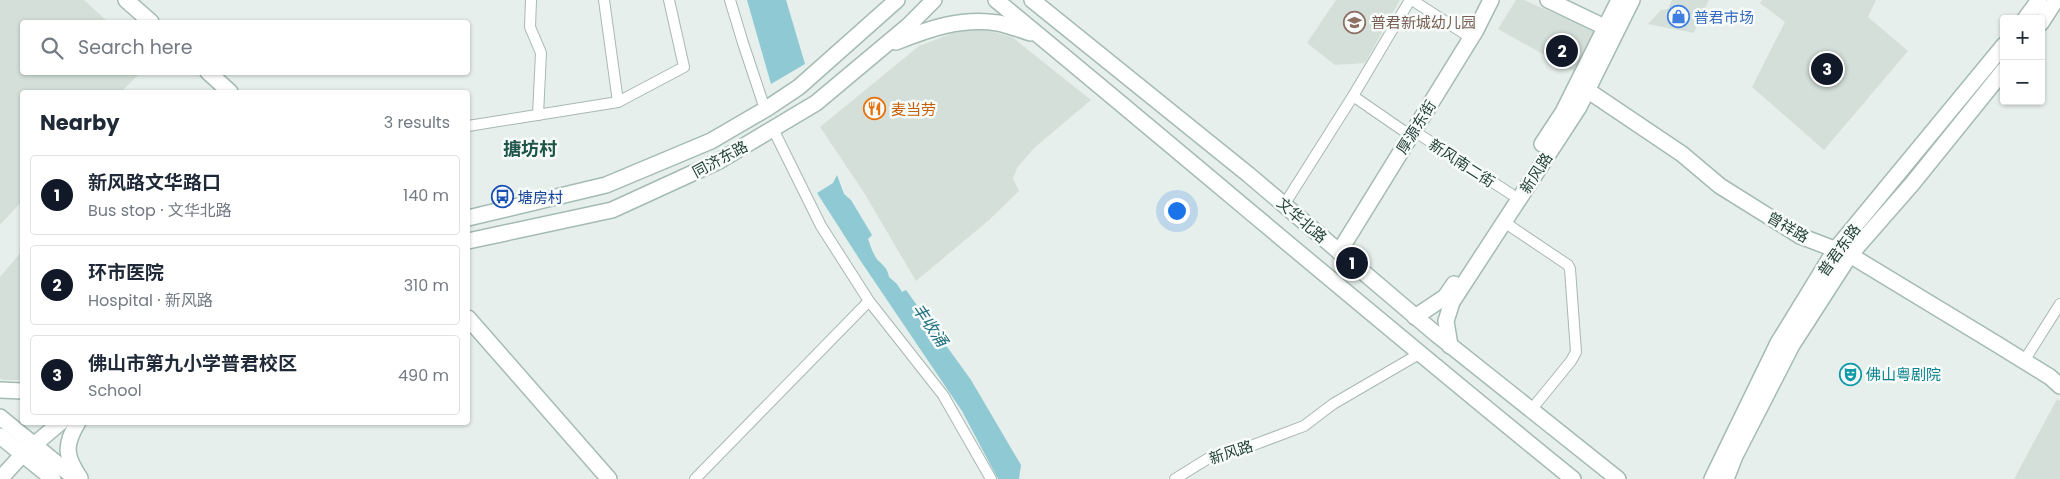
<!DOCTYPE html>
<meta charset="utf-8">
<style>
body{margin:0;font-family:Poppins,"Noto Sans SC",sans-serif;background:#f6f6f7;color:#1f2937}
.controls{position:absolute;right:15px;top:15px;display:grid;overflow:hidden;border-radius:5px;box-shadow:0 1px 4px #0004}
.controls button{width:45px;height:45px;display:grid;place-items:center;padding:0;border:0;border-bottom:1px solid #e0e1e3;background:#fff;color:#1f2937;font:25px sans-serif}
.you{position:absolute;left:1176px;top:210px;width:18px;height:18px;margin:-12px;border:4px solid #fff;border-radius:50%;background:#1a73e8;box-shadow:0 0 0 8px #1a73e833}
.badge{display:grid;place-items:center;width:32px;height:32px;border-radius:50%;background:#111827;color:#fff;font-size:16px;font-weight:700}
.pin{position:absolute;translate:-50% -50%;border:2px solid #fff;box-shadow:0 1px 5px #0006}
.list{margin:0;padding:0;list-style:none}
h2{display:flex;justify-content:space-between;align-items:center;height:65px;margin:0;padding:0 20px;font-size:21px}
h2 small{font-size:16px;font-weight:400;color:#747a83}
.list li{display:grid;grid-template-columns:32px 1fr auto;gap:15px;align-items:center;box-sizing:border-box;height:80px;margin:0 10px 10px;padding:0 10px;border:1px solid #e0e1e3;border-radius:5px}
.list b{display:block;font-size:19px;white-space:nowrap}
.list p{margin:0;font-size:16px;white-space:nowrap;color:#747a83}
.list em{font-size:16px;font-style:normal;color:#747a83}
.icon{flex:none;width:28px;height:28px;fill:none;stroke:currentColor;stroke-width:2;stroke-linecap:round;stroke-linejoin:round}
.map{position:relative;flex:none;width:2060px;height:479px;overflow:hidden}
.search{position:absolute;background:#fff;box-shadow:0 1px 4px #0004;left:20px;top:20px;width:450px;height:55px;display:flex;align-items:center;gap:12px;box-sizing:border-box;padding:0 18px;border-radius:5px;color:#747a83;font-size:19px}
.panel{position:absolute;background:#fff;box-shadow:0 1px 4px #0004;left:20px;top:90px;width:450px;height:335px;border-radius:5px}
.map>svg:first-child{display:block}
</style>
<div class="map">
<svg width="2060" height="479" viewBox="0 0 2060 479">
<rect width="100%" height="100%" fill="#e6efeb"/>
<g fill="#d4dfda">
<path d="M0 0H84L108 22H22V72L140 73 121 92H22V201L0 225Z"/>
<path d="M1336 0H1400L1365 63 1335 65 1307 43Z"/>
<path d="M1516 0H1524L1595 31 1575 72 1498 29Z"/>
<path d="M1672 0H1709L1694 33 1648 24 1661 10 1668 9Z"/>
<path d="M1762 0H1876L1868 17 1908 51 1824 150 1752 87 1785 22 1760 3Z"/>
<path d="M981 28 1012 37 1091 100 1034 148 1017 168 1013 179 1019 191 989 220 916 281 863 191 820 127 919 46 953 33Z"/>
<path d="M22 251V380H3L0 378V277Z"/>
<path d="M2057 399 2060 401V479H2014Z"/>
</g>
<g fill="#8ec9d4">
<path d="M747 0H786L805 64 771 84Z"/>
<path d="M837 175 844 194 851 200 872 235 868 239C870 244 871 249 874 254 878 264 887 264 889 277L897 284 902 292 906 290 971 380 1021 465 1019 479H998L962 411 860 260 817 193 833 183Z"/>
</g>
<g fill="none" stroke-linecap="round" stroke-linejoin="round">
<defs>
<g id="street">
<path d="M531 0 530 27 541 53 538 115"/>
<path d="M604 0 618 102"/>
<path d="M730 0 743 43 765 109"/>
<path d="M1412 0 1471 38"/>
<path d="M1353 96 1411 136"/>
<path d="M468 126 618 102 684 67 669 0"/>
<path d="M773 129 821 226 869 301 943 395 991 479"/>
<path d="M1414 131 1511 194"/>
<path d="M1284 205 1353 96 1410 0"/>
<path d="M1504 222 1568 265 1570 269 1576 352 1571 361 1531 410"/>
<path d="M2024 361 2060 304"/>
<path d="M695 479 869 301"/>
<path d="M1175 479 1212 456 1248 447 1304 426 1333 404 1419 354"/>
</g>
<g id="secondary">
<path d="M126 0 151 22"/>
<path d="M996 0C1189 159 1379 322 1573 479"/>
<path d="M1032 0 1249 175 1436 334 1618 479"/>
<path d="M1548 0 1615 32"/>
<path d="M2025 19 2039 0"/>
<path d="M2041 23 2056 0"/>
<path d="M896 42C928 29 962 17 998 23 1009 25 1020 30 1031 33"/>
<path d="M208 72 230 92"/>
<path d="M1579 82 1587 90 1682 154 1720 186 1800 236 1850 255 1995 343 2050 377 2060 386"/>
<path d="M1542 144 1563 112 1619 0"/>
<path d="M468 218 606 185 711 141 766 109 799 87 897 0"/>
<path d="M468 241 612 210 719 161 816 103 908 26 934 0"/>
<path d="M1339 252 1476 30 1491 0"/>
<path d="M1415 317 1445 297 1454 284"/>
<path d="M468 318 609 479"/>
<path d="M1450 346 1446 321 1452 302 1579 107 1632 0"/>
<path d="M0 390 22 391"/>
<path d="M0 417 76 479"/>
<path d="M78 422C64 445 65 456 80 478"/>
<path d="M0 436 53 479"/>
<path d="M0 479 22 455 61 422"/>
<path d="M1712 479 1778 343 1835 250 2004 45"/>
<path d="M1726 479 1735 456 1792 345 1850 255 1912 184 2004 70"/>
</g>
</defs>
<use href="#street" stroke="#a8b8b2" stroke-width="12"/>
<use href="#secondary" stroke="#a4bbb3" stroke-width="18"/>
<use href="#street" stroke="#fff" stroke-width="10"/>
<use href="#secondary" stroke="#fff" stroke-width="15"/>
</g>
<defs>
<symbol id="shop-ring" viewBox="-11 -11 22 22"><circle r="9.5" fill="#f7fbf9" stroke="#3f7fe0" stroke-width="1.5"/><path d="M-5-2.5h2.3a2.7 3.5 0 0 1 5.4 0H5L5.5 6h-11ZM-1.5-2.5h3a1.5 2.3 0 0 0-3 0Z" fill="#3f7fe0"/></symbol>
<symbol id="school-ring" viewBox="-11 -11 22 22"><circle r="9.5" fill="#f7fbf9" stroke="#8d6e63" stroke-width="1.5"/><path d="M0-5L7-2L0 1L-7-2ZM-4 1L0 2.5L4 1V4Q0 6-4 4Z" fill="#8d6e63"/></symbol>
<symbol id="restaurant-ring" viewBox="-11 -11 22 22"><circle r="9.5" fill="#f7fbf9" stroke="#e8710a" stroke-width="1.5"/><path d="M-5-6h1v4h1v-4h1v4h1v-4h1v5L-1.5 .5V6h-2V.5L-5-1ZM5-6V6H3V1.5H1.5Q1.5-4 5-6Z" fill="#e8710a"/></symbol>
<symbol id="bus-ring" viewBox="-11 -11 22 22"><circle r="9.5" fill="#f7fbf9" stroke="#1a4fb4" stroke-width="1.5"/><path d="M-5-6H5V4H4V6H2V4H-2V6H-4V4H-5ZM-3.5-4V0h7V-4ZM-3.5 1.2v1.5H-2V1.2ZM2 1.2v1.5H3.5V1.2Z" fill="#1a4fb4"/></symbol>
<symbol id="theatre-ring" viewBox="-11 -11 22 22"><circle r="9.5" fill="#f7fbf9" stroke="#0f9aa8" stroke-width="1.5"/><path d="M-5-5.5Q0-4 5-5.5V0Q5 5 0 6Q-5 5-5 0ZM-3.3-2.5H-1v1.5H-3.3ZM1-2.5H3.3v1.5H1ZM-2.8 1Q0 5.5 2.8 1Z" fill="#0f9aa8"/></symbol>
</defs>
<g fill-rule="evenodd">
<use href="#shop-ring" x="1666" y="4" width="25" height="25"/>
<use href="#school-ring" x="1342" y="10" width="25" height="25"/>
<use href="#restaurant-ring" x="862" y="96" width="25" height="25"/>
<use href="#bus-ring" x="490" y="184" width="25" height="25"/>
<use href="#theatre-ring" x="1838" y="362" width="25" height="25"/>
</g>
<g text-anchor="middle" dominant-baseline="central" stroke-width="5" stroke-linejoin="round" paint-order="stroke">
<g font-size="15" fill="#366cbe" stroke="#f7fbf9" text-anchor="start">
<text x="1694" y="17">普君市场</text>
</g>
<g font-size="15" fill="#785e54" stroke="#f7fbf9" text-anchor="start">
<text x="1371" y="22">普君新城幼儿园</text>
</g>
<g font-size="15" fill="#c56008" stroke="#f7fbf9" text-anchor="start">
<text x="891" y="109">麦当劳</text>
</g>
<g font-size="15" fill="#24423a" stroke="#f7fbf9">
<text transform="translate(1416 127) rotate(-58)">厚源东街</text>
<text transform="translate(720 159) rotate(-28)">同济东路</text>
<text transform="translate(1462 163) rotate(33)">新风南二街</text>
<text transform="translate(1536 173) rotate(-57)">新风路</text>
<text transform="translate(1302 220) rotate(41)">文华北路</text>
<text transform="translate(1788 227) rotate(30)">曾祥路</text>
<text transform="translate(1839 250) rotate(-54)">普君东路</text>
<text transform="translate(1231 452) rotate(-18)">新风路</text>
</g>
<g font-size="15" fill="#164399" stroke="#f7fbf9" text-anchor="start">
<text x="518" y="197">塘房村</text>
</g>
<g font-size="15" fill="#0d838f" stroke="#f7fbf9" text-anchor="start">
<text x="1866" y="374">佛山粤剧院</text>
</g>
<g font-size="16" font-style="italic" fill="#1c6f80" stroke="#f7fbf9">
<text transform="translate(930 325) rotate(55)">丰收涌</text>
</g>
<g font-size="18" font-weight="bold" fill="#1f5548" stroke="#f7fbf9">
<text x="530" y="148">搪坊村</text>
</g>
</g>
</svg>
<div class="controls">
<button>+</button>
<button>−</button>
</div>
<div class="you"></div>
<div class="pin badge" style="left:1352px;top:263px">1</div>
<div class="pin badge" style="left:1562px;top:51px">2</div>
<div class="pin badge" style="left:1827px;top:69px">3</div>
<div class="search"><svg class="icon" aria-label="search" viewBox="0 0 24 24"><circle cx="10" cy="10" r="6"/><path d="M15 15l6 6"/></svg>Search here</div>
<section class="panel">
<h2>Nearby<small>3 results</small></h2>
<ul class="list">
<li><span class="badge">1</span><div><b>新风路文华路口</b><p>Bus stop · 文华北路</p></div><em>140 m</em></li>
<li><span class="badge">2</span><div><b>环市医院</b><p>Hospital · 新风路</p></div><em>310 m</em></li>
<li><span class="badge">3</span><div><b>佛山市第九小学普君校区</b><p>School</p></div><em>490 m</em></li>
</ul>
</section>
</div>
